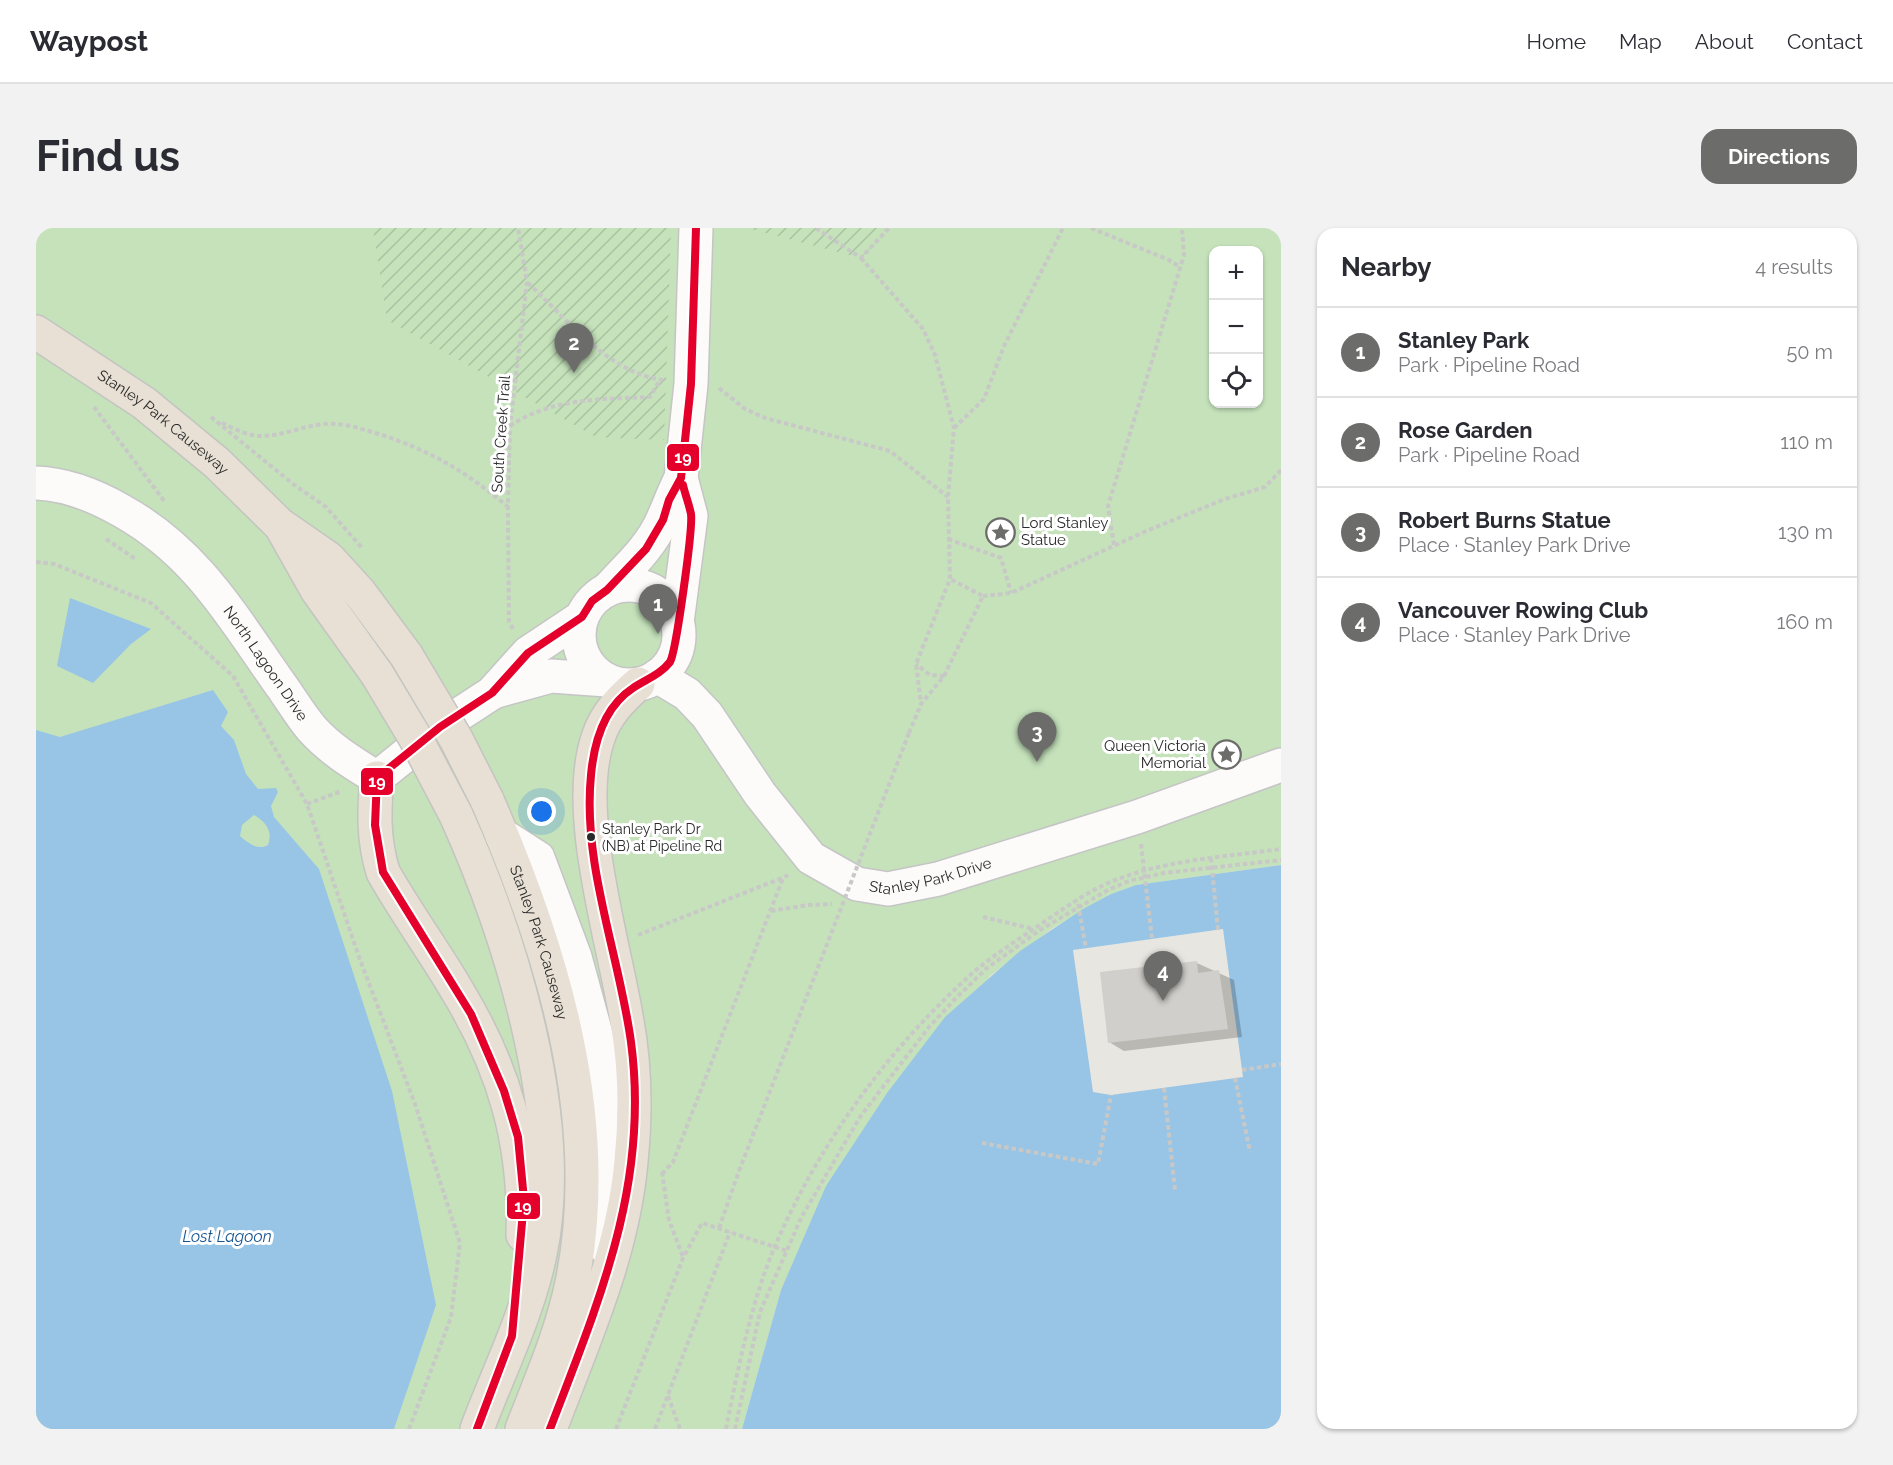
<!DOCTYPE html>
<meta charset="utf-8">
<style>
body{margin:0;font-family:Raleway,sans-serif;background:#f2f2f3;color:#2b2b33}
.controls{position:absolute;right:18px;top:18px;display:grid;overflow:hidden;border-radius:12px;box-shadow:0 2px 4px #0004}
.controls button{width:54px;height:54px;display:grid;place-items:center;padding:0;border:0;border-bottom:2px solid #e1e1e2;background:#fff;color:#2b2b33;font:30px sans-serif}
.you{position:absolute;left:506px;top:584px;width:21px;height:21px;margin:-15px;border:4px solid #fff;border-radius:50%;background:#1a73e8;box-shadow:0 0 0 9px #1a73e833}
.badge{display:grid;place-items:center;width:39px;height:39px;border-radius:50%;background:#6c6c6a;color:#fff;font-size:20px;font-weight:700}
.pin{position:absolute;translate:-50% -50px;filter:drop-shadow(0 2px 3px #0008)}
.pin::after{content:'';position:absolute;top:32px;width:21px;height:18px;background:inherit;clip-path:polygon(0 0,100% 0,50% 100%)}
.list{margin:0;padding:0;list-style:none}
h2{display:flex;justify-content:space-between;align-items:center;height:78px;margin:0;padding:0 24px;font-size:26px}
h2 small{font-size:20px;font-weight:400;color:#7c7c81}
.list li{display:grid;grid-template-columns:39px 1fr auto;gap:18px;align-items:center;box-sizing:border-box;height:90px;padding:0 24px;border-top:2px solid #e1e1e2}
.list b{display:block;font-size:22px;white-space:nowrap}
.list p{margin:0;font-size:20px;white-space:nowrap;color:#7c7c81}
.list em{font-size:20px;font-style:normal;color:#7c7c81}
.icon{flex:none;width:33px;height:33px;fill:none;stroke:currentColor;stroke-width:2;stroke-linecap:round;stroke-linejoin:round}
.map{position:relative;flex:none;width:1245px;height:1201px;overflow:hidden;border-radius:18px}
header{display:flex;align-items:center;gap:36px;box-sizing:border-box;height:84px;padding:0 30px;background:#fff;border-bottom:2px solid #e1e1e2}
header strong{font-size:28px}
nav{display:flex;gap:33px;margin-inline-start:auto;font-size:21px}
.intro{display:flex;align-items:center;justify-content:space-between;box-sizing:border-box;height:144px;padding:0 36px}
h1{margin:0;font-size:42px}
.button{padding:15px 27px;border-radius:18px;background:#6c6c6a;color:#fff;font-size:21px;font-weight:700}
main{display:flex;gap:36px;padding:0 36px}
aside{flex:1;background:#fff;border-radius:18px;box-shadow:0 2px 4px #0004}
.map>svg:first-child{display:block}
</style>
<header>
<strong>Waypost</strong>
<nav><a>Home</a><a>Map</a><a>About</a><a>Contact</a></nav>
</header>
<div class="intro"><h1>Find us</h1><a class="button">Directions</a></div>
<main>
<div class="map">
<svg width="1245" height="1201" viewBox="0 0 1245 1201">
<defs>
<pattern id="garden-furrows" width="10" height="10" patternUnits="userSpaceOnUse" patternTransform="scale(1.5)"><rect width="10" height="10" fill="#c5e2bb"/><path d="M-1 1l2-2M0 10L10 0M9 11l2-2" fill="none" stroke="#a9c2a1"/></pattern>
</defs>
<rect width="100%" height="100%" fill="#e8e6e0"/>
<path fill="#c5e2bb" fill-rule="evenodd" d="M0 0H1245V637L1100 657 1075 666 1017 700 954 748 745 1062 706 1201H0ZM1178 22H1222V176H1178Z"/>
<g fill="url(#garden-furrows)">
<path d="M337 0H635L628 212 560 209 351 92Z"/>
<path d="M711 0H853L825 30Z"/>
</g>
<g fill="#98c5e5" fill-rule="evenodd">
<path d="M34 370 115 401 95 416 57 455 21 438Z"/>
<path d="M177 462 192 484 185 498 198 512 210 546 222 561 240 560 242 564 235 578 238 589 283 641 356 863 400 1077 358 1201H0V502L24 509ZM218 587C230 594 237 603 232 617 222 623 212 615 204 608L206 597Z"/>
<path d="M1245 637V1201H706L745 1062 790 958 851 865 909 789 984 723 1047 681 1075 666 1100 657Z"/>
</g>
<path fill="#e8e6e0" d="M1187 701 1207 849 1075 867 1057 864 1037 722Z"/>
<path fill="#0003" d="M1161 735 1198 752 1206 809 1088 823 1073 814Z"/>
<path fill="#d1cfcb" d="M1161 733 1162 745 1183 742 1192 801 1072 815 1064 744Z"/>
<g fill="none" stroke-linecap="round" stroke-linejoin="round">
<defs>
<g id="minor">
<path id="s1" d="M0 255C30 256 60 268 86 283 161 325 196 388 244 456 255 471 264 487 276 501 295 522 317 535 341 550L404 499 456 465 492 425 546 389"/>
<circle cx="593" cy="407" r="50"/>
<path d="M571 362C591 340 614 320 626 293 633 278 637 265 645 250"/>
<path d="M641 394 655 288 645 250 655 156 660 0"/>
<path id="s2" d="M621 448 651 466 671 487 724 566 775 630 821 656 852 661 902 651 1101 589 1245 537"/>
<path d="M457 464 515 448 571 452"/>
<path d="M466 607 502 630 539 729 560 806 575 892 569 1019"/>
</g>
<g id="highway">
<path id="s3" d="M0 104 108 175 181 235 243 296 292 330 324 365 370 427"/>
<path d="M246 300 281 362 341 446"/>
<path d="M341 550C338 583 337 611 347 644 370 685 398 723 422 764 469 842 490 916 487 1007"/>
<path id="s4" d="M451 572C515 719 568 888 537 1050 527 1102 505 1152 486 1201"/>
<path d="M420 587C475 709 532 892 504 1026 492 1085 462 1145 441 1201"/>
<path d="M514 1201C547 1113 587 1027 595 933 600 884 599 835 590 788 577 711 537 583 562 510 569 487 585 471 602 456"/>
</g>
</defs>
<use href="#minor" stroke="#c5c5c5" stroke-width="36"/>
<use href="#highway" stroke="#c4c4c1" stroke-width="36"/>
<g stroke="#c8c8c7" stroke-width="4" stroke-dasharray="4.5 3" stroke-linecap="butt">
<path d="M780 0 825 30 853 0"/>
<path d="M1055 0 1133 32 1144 39"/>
<path d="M825 30 887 101 899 127 918 200 912 269 914 351 880 436 885 476 908 448 894 447 880 436"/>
<path d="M492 55C530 90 572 145 627 152"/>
<path d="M683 160 709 181 729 190 854 223 912 269"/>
<path d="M58 179 129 274"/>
<path d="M175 189 257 256 290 279 327 321"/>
<path d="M186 195C195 199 206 205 216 207 244 212 270 194 298 196 313 196 328 202 343 206 395 223 429 243 471 278"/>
<path d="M474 198C515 170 566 171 614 169L624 152"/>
<path d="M918 200 948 171 968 118 1027 0"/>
<path d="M70 311 101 332"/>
<path d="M912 311 965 330 975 365"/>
<path d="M1078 317 1072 278 1148 27 1146 0"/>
<path d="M0 334 18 336 115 375 197 448 271 576 323 729 379 876 424 1015 415 1089 373 1201"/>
<path d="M947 368 975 365 1108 304 1189 271 1229 259 1245 242"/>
<path d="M477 401 473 394 472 278 474 198 491 54 482 0"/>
<path d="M908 448 947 368 914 351"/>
<path d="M873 505 885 476"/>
<path d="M271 576 306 563"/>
<path d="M1175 630 1182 702"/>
<path d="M1042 676 1050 720"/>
<path d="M735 683 772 677 796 676"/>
<path d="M947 689 998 701"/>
<path d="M602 707 746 650"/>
<path d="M1206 842 1245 836"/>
<path d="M1199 850 1214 924"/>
<path d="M1128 860 1139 962"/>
<path d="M946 915 1062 936 1075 867"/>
<path d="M626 944 633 992 647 1029"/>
<path d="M626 946 637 934 747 650 752 647"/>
<path d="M683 1000 703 943"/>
<path d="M632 1168 644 1201"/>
<path d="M580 1201 647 1030 666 995 751 1023"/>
<path d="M619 1201 694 1004"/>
<path d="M690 1201C702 1140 715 1075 739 1018 782 918 850 824 930 751 951 731 976 716 999 700 1023 684 1046 667 1072 655 1126 632 1188 629 1245 621"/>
<path d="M699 1201 724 1084 765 990 824 889 893 799 921 769 951 740 1004 702 1072 662 1093 653 1128 645 1245 632"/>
</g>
<use href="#minor" stroke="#fcfbfa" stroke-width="33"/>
<use href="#highway" stroke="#e8e0d4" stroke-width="33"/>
<defs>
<g id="highway-bridge">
<path d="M370 427 420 511 451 572"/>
<path d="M341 446 380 511 420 587"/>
</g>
</defs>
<use href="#highway-bridge" stroke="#c4c4c1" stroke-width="36" stroke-linecap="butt"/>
<g stroke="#c8c8c7" stroke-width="4" stroke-dasharray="4.5 3" stroke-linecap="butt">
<path d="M1105 616 1116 711"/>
<path d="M703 943 873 505"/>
</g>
<use href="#highway-bridge" stroke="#e8e0d4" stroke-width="33"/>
<defs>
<g id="bus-1">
<path d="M441 1201 476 1108 488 972 482 909 468 863 435 786 347 644 339 597 341 550 404 499 456 465 492 425 546 389 556 373 571 362 610 321 627 292 633 272 645 250 655 156 660 0"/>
<path d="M514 1201C563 1073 614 955 595 814 583 726 546 636 555 547 558 514 568 479 597 460 610 451 624 447 634 434 640 424 657 301 655 286 653 276 649 266 647 257"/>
</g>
</defs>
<use href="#bus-1" stroke="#fff" stroke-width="12"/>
<use href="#bus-1" stroke="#e4002b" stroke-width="8"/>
</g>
<defs>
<symbol id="sight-ring" viewBox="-11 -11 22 22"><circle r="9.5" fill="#fff" stroke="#6c6c6a" stroke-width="1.5"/><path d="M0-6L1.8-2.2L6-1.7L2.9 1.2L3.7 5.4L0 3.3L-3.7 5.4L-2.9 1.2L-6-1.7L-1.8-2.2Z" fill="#6c6c6a"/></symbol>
</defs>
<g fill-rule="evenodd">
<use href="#sight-ring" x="948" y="288" width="33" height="33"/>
<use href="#sight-ring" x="1174" y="510" width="33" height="33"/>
</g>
<circle fill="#2a2a2a" stroke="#fff" stroke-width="2" cx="555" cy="609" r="5"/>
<g text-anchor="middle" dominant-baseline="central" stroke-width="6" stroke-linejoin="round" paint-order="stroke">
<g font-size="14" fill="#2a2a2a" stroke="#fff" text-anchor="start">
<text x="566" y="601">Stanley Park Dr<tspan x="566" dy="17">(NB) at Pipeline Rd</tspan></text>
</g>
<g font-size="15" fill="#2a2a2a" stroke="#fff">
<text stroke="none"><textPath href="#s3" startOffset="156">Stanley Park Causeway</textPath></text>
<text transform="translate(465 206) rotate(-86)">South Creek Trail</text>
<text stroke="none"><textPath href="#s1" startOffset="303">North Lagoon Drive</textPath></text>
<text stroke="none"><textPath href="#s2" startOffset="369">Stanley Park Drive</textPath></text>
<text stroke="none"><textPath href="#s4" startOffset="152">Stanley Park Causeway</textPath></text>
</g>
<g font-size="15" fill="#2a2a2a" stroke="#fff" text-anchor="start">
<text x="985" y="295">Lord Stanley<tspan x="985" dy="17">Statue</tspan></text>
<text x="1170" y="518" text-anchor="end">Queen Victoria<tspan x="1170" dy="17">Memorial</tspan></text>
</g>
<g font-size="16" font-style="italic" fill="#165492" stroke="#fff">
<text x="191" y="1008">Lost Lagoon</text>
</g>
</g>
<g stroke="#fff" stroke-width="2">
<rect x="630" y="215" width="34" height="29" rx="6" fill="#e4002b"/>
<rect x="324" y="539" width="34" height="29" rx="6" fill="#e4002b"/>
<rect x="470" y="964" width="35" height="28" rx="6" fill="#e4002b"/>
</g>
<g font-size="16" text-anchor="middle" font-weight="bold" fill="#fff">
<text x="647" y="235">19</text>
<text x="341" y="559">19</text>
<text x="487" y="984">19</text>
</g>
</svg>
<div class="controls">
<button>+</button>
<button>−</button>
<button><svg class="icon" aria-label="locate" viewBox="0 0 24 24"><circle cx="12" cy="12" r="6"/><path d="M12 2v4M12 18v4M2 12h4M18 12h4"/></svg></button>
</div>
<div class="you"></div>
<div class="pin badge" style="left:622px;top:406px">1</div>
<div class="pin badge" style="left:538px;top:145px">2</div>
<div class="pin badge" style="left:1001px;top:534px">3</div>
<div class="pin badge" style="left:1127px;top:773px">4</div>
</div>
<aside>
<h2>Nearby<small>4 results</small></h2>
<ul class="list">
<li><span class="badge">1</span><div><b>Stanley Park</b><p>Park · Pipeline Road</p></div><em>50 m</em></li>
<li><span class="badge">2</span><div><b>Rose Garden</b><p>Park · Pipeline Road</p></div><em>110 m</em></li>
<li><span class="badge">3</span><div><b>Robert Burns Statue</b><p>Place · Stanley Park Drive</p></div><em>130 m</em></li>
<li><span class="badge">4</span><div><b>Vancouver Rowing Club</b><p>Place · Stanley Park Drive</p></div><em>160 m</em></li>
</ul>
</aside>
</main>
